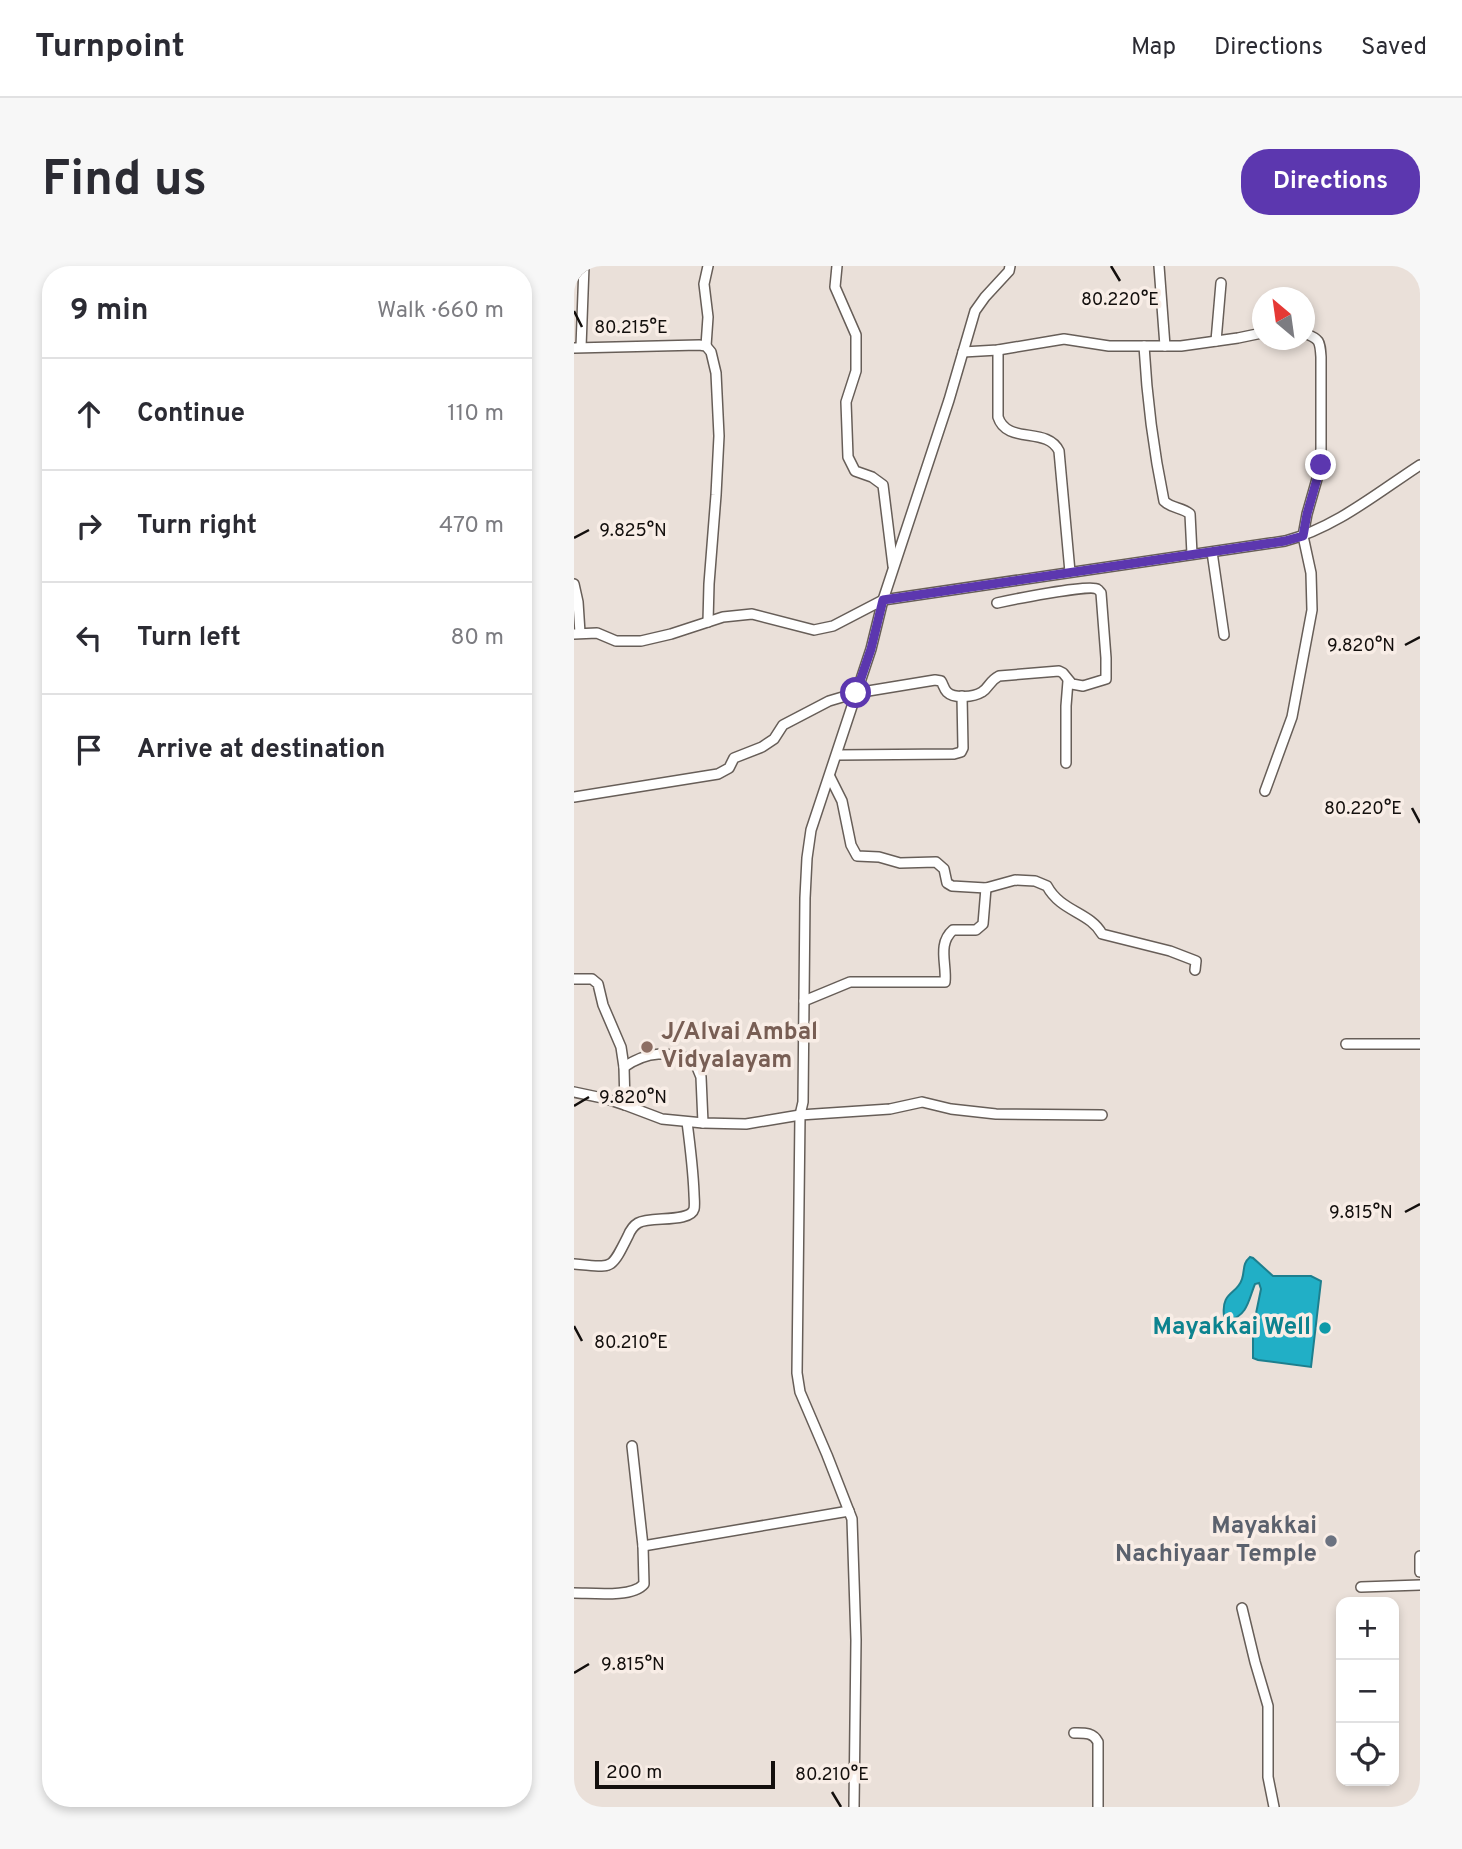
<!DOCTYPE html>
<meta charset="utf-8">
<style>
body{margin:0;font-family:Overpass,sans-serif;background:#f7f7f7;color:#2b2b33}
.controls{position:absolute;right:21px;bottom:21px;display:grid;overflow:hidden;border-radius:14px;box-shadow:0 4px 10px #0003}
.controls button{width:63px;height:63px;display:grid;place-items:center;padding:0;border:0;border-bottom:2px solid #e1e1e2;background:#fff;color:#2b2b33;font:35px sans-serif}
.compass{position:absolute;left:678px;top:21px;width:63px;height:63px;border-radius:50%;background:#fff;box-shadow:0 4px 10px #0003;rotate:331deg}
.scale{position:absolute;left:21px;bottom:18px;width:180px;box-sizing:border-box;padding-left:7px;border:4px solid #130f0d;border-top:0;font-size:19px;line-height:24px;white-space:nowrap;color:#130f0d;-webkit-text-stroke:5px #f8ede6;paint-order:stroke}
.stop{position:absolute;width:21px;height:21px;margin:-16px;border:5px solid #5c37af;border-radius:50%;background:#fff}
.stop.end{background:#5c37af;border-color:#fff;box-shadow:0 2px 7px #0008}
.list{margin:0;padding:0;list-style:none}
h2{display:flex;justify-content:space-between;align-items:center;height:91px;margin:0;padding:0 28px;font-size:30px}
h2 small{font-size:23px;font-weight:400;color:#7c7c81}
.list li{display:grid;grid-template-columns:46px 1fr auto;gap:21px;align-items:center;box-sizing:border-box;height:112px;padding:0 28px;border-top:2px solid #e1e1e2}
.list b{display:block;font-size:26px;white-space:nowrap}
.list em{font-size:23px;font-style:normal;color:#7c7c81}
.icon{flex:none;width:38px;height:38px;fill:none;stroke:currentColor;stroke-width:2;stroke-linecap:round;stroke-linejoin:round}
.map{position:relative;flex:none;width:846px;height:1541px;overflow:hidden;border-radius:28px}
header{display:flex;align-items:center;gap:42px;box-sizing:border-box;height:98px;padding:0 35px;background:#fff;border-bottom:2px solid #e1e1e2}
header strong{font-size:33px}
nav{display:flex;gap:38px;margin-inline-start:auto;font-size:24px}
.intro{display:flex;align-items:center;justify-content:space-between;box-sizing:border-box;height:168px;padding:0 42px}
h1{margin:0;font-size:49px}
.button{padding:18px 32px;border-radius:28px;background:#5c37af;color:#fff;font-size:24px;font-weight:700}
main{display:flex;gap:42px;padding:0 42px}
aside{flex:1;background:#fff;border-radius:28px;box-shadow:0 4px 10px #0003}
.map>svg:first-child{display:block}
</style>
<header>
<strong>Turnpoint</strong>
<nav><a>Map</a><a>Directions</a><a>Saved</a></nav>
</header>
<div class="intro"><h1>Find us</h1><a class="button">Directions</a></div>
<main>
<aside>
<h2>9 min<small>Walk · 660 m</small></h2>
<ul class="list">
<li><svg class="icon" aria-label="ahead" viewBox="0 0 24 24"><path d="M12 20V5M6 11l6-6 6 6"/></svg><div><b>Continue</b></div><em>110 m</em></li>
<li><svg class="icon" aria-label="right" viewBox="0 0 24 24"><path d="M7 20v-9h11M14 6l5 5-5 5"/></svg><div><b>Turn right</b></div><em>470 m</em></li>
<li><svg class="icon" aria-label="left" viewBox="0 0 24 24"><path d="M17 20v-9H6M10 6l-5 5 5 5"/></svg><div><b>Turn left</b></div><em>80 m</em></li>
<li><svg class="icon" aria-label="arrive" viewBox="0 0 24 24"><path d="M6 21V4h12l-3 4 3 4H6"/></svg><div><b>Arrive at destination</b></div></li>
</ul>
</aside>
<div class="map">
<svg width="846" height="1541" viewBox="0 0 846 1541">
<rect width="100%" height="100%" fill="#eae0d9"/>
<path fill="#21afc6" stroke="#1d7f8e" stroke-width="2" d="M676 991 679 992 699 1010H737L747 1015 737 1101 684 1094 679 1092V1062L687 1023 685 1017 681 1018C675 1032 674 1050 655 1054L650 1050C647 1025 663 1029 668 1013 671 1004 668 998 676 991Z"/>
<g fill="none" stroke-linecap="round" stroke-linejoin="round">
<defs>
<g id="minor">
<path d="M263 0 261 21 282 69V105L272 136 274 191 281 205 298 211 309 219 319 300"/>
<path d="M585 0 591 80"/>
<path d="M642 75 647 17"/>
<path d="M132 80 134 51 130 18 134 0"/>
<path d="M570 80C573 134 579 182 590 235 598 243 608 241 616 248L618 288"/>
<path d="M7 81 10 0"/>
<path d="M0 82 125 79 132 80 137 86 142 107 145 170 142 229 135 318 134 356"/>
<path d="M424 84V151C433 179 473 160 485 185L496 306"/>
<path d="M389 86 424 84 490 73 535 80H607L664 72 688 67"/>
<path d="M638 286 650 369"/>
<path d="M0 318 4 336 6 367"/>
<path d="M0 368 23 367 42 375H67L97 368 149 351 178 348 240 364 259 360 309 334 711 275C761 262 803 227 846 199"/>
<path d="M263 489 380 488 387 486 389 482 388 430"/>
<path d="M492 497V440L494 415"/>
<path d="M256 511 268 535 277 579 283 590 305 591 326 597 362 596 370 603 373 617 378 620 412 622 441 614 461 615 473 620C487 646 516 646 528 668L596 685 622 695 621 704"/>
<path d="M691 525 718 451 738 344 737 307 729 270 733 248 747 199V91C746 75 746 73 730 67"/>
<path d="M0 531 144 508 155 502 160 492 188 481 200 473 209 459 255 435 282 427 361 414 367 415C369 418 370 423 373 426 380 433 400 431 408 426 415 422 415 415 425 410L485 405 489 407 498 418 509 420 532 413V392L527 327C526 326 525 324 523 323 516 318 436 334 423 337"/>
<path d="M0 713H18L24 718 29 739 47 781 50 801 51 839 88 853 129 857 172 858 226 849 316 843 348 836 377 843 422 848 528 849"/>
<path d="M230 735 276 716H371C373 698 363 678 379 664H402L409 658 412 622"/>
<path d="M772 778H846"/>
<path d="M50 801C75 784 93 786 120 794L127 811 129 857"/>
<path d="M0 826 33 833 51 839"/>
<path d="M0 998C39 1001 36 1006 54 970 56 965 59 960 64 957 76 950 116 957 120 943 121 939 120 931 120 927 119 903 116 879 113 856"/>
<path d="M69 1280 275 1245"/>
<path d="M846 1290V1306"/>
<path d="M787 1321 846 1319"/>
<path d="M0 1327C18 1327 58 1332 70 1318L69 1280 58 1180"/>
<path d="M668 1342 681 1396 694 1440V1511L700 1541"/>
<path d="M500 1467C510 1467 519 1466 524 1476V1541"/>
<path d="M280 1541 282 1374 278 1253 253 1189 226 1126 223 1107 226 849 229 836 231 632 233 592 237 564 297 383 309 334 375 134 401 45 411 31 435 5 436 0"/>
</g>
</defs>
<use href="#minor" stroke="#675e58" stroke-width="12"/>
<use href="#minor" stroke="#fff" stroke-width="9"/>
</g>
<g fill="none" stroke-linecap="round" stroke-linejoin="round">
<path stroke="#5c37af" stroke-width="9" d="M282 427 297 383 309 334 711 275 729 270 733 248 747 199"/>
</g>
<path fill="none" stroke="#130f0d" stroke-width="2.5" d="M537 0 546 15M0 45 8 61M0 272 15 264M831 379 846 371M838 542 846 557M0 840 15 831M831 946 846 938M0 1060 8 1075M0 1407 15 1398M258 1526 267 1541"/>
<circle fill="#8d6e63" stroke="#f8ede6" stroke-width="2.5" cx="73" cy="781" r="7"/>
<circle fill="#0f9aa8" stroke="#f8ede6" stroke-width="2.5" cx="751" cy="1062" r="7"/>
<circle fill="#6b7280" stroke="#f8ede6" stroke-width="2.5" cx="757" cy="1275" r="7"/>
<g text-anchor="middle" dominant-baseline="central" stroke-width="7" stroke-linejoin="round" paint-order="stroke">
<g font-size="24" font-weight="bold" fill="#785e54" stroke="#f8ede6" text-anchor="start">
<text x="87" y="767">J/Alvai Ambal<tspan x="87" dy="28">Vidyalayam</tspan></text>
</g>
<g font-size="24" font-weight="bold" fill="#0d838f" stroke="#f8ede6" text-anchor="end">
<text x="737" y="1062">Mayakkai Well</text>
</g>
<g font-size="24" font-weight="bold" fill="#5b616d" stroke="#f8ede6" text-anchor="end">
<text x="743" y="1261">Mayakkai<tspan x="743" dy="28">Nachiyaar Temple</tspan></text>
</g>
</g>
<g font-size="18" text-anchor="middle" fill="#130f0d" stroke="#f8ede6" stroke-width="7" stroke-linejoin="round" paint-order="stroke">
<text x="546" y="39">80.220°E</text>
<text x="57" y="67">80.215°E</text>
<text x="59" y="270">9.825°N</text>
<text x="787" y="385">9.820°N</text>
<text x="789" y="548">80.220°E</text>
<text x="59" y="837">9.820°N</text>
<text x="787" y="952">9.815°N</text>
<text x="57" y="1082">80.210°E</text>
<text x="59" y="1404">9.815°N</text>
<text x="258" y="1514">80.210°E</text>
</g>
</svg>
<div class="controls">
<button>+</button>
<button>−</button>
<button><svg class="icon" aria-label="locate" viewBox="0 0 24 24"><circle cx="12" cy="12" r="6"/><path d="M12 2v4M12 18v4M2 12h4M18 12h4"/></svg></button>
</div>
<svg class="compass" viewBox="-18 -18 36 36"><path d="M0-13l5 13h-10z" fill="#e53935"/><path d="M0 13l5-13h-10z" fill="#7c7c81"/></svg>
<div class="scale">200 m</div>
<div class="stop" style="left:282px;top:427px"></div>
<div class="stop end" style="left:747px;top:199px"></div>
</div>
</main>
